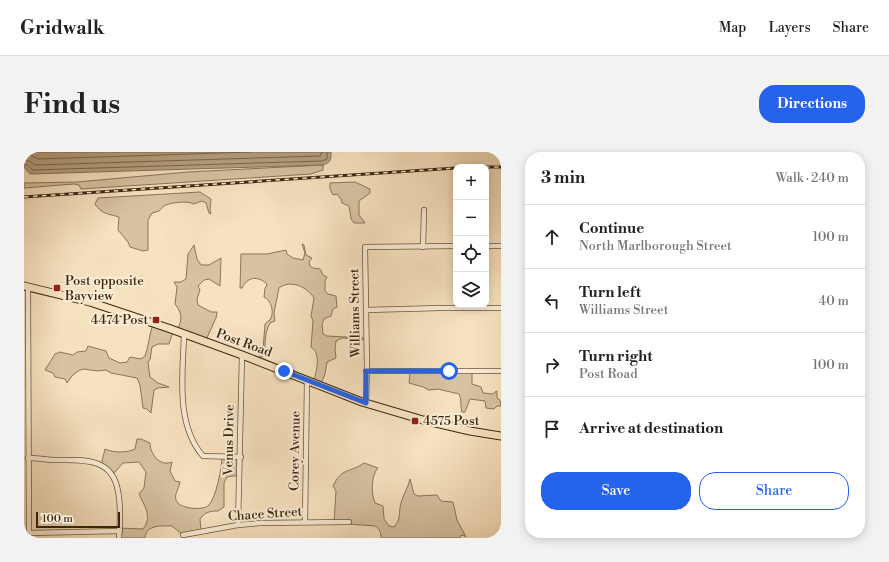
<!DOCTYPE html>
<meta charset="utf-8">
<style>
body{margin:0;font-family:"Libre Bodoni",serif;background:#f2f2f2;color:#222}
.controls{position:absolute;right:12px;top:12px;display:grid;overflow:hidden;border-radius:8px;box-shadow:0 2px 10px #0003}
.controls button{width:36px;height:36px;display:grid;place-items:center;padding:0;border:0;border-bottom:1px solid #e0e0e0;background:#fff;color:#222;font:20px sans-serif}
.scale{position:absolute;left:12px;bottom:10px;width:84px;box-sizing:border-box;padding-left:4px;border:2px solid #3b280e;border-top:0;font-size:11px;line-height:14px;white-space:nowrap;color:#3b280e;-webkit-text-stroke:3px #faecd6;paint-order:stroke}
.stop{position:absolute;width:12px;height:12px;margin:-9px;border:3px solid #2563eb;border-radius:50%;background:#fff}
.stop.end{background:#2563eb;border-color:#fff;box-shadow:0 1px 4px #0008}
.list{margin:0;padding:0;list-style:none}
h2{display:flex;justify-content:space-between;align-items:center;height:52px;margin:0;padding:0 16px;font-size:17px}
h2 small{font-size:13px;font-weight:400;color:#767676}
.list li{display:grid;grid-template-columns:26px 1fr auto;gap:12px;align-items:center;box-sizing:border-box;height:64px;padding:0 16px;border-top:1px solid #e0e0e0}
.list b{display:block;font-size:15px;white-space:nowrap}
.list p{margin:0;font-size:13px;white-space:nowrap;color:#767676}
.list em{font-size:13px;font-style:normal;color:#767676}
.actions{display:flex;gap:8px;padding:12px 16px}
.actions a{flex:1;padding:9px 0;border:1px solid #2563eb;border-radius:16px;text-align:center;font-size:14px;color:#2563eb}
.actions .main{background:#2563eb;color:#fff}
.icon{flex:none;width:22px;height:22px;fill:none;stroke:currentColor;stroke-width:2;stroke-linecap:round;stroke-linejoin:round}
.map{position:relative;flex:none;width:477px;height:386px;overflow:hidden;border-radius:16px}
header{display:flex;align-items:center;gap:24px;box-sizing:border-box;height:56px;padding:0 20px;background:#fff;border-bottom:1px solid #e0e0e0}
header strong{font-size:19px}
nav{display:flex;gap:22px;margin-inline-start:auto;font-size:14px}
.intro{display:flex;align-items:center;justify-content:space-between;box-sizing:border-box;height:96px;padding:0 24px}
h1{margin:0;font-size:28px}
.button{padding:10px 18px;border-radius:16px;background:#2563eb;color:#fff;font-size:14px;font-weight:700}
main{display:flex;gap:24px;padding:0 24px}
aside{flex:1;background:#fff;border-radius:16px;box-shadow:0 2px 10px #0003}
.map>svg:first-child{display:block}
</style>
<header>
<strong>Gridwalk</strong>
<nav><a>Map</a><a>Layers</a><a>Share</a></nav>
</header>
<div class="intro"><h1>Find us</h1><a class="button">Directions</a></div>
<main>
<div class="map">
<svg width="477" height="386" viewBox="0 0 477 386">
<rect width="100%" height="100%" fill="#f7e2c0"/>
<filter id="stains"><feTurbulence type="fractalNoise" baseFrequency=".005" numOctaves="4"/><feColorMatrix values="0 0 0 0 .2 0 0 0 0 .09 0 0 0 0 .02 0 0 0 .5 -.17"/></filter>
<radialGradient id="worn" r=".72"><stop offset=".6" stop-color="#630" stop-opacity="0"/><stop offset="1" stop-color="#630" stop-opacity=".3"/></radialGradient>
<g fill="#d7c2a2" stroke="#897558">
<path d="M299 13V18L287 22 57 37 55 33 50 32 0 36V31L53 30 164 20Z"/>
<path d="M331 30 346 37V41L335 49V63L341 71H330L327 67 325 54 318 51 317 47 313 42 309 43 306 37V31Z"/>
<path d="M176 40 187 47 186 57 187 62 185 61 182 51 178 49 169 52C164 48 144 51 140 54 138 55 137 58 135 59L128 61 124 68V98L119 99 106 95 104 90 94 78 95 65C85 62 77 62 71 52L74 46Z"/>
<path d="M278 92 280 93 282 103 288 106 285 110 286 114 289 116 296 117 299 123 303 125 301 129V139L304 142 312 144 313 155 309 157 307 164 300 167 298 172 299 182 303 184 342 186 341 188 318 186 312 189 311 197 312 206 303 210 301 222 296 234 289 231C292 222 298 201 287 195L289 169 287 164 290 146C283 135 267 127 255 136L250 161 251 169 246 171C240 182 242 190 240 200 239 203 237 207 236 210L234 208 239 198 241 172C242 170 245 169 246 168 251 160 247 148 240 145L241 136 242 135 243 132C234 124 224 124 218 136H216L217 102H243L262 98 263 102 269 106 279 108 281 101Z"/>
<path d="M170 93 173 107 177 113H185L197 106 196 134 185 127 180 128 174 134 176 138 173 147 174 153 187 160H193L192 166 182 188 153 179C158 168 159 162 151 152L153 135 150 130H157L162 127 164 102Z"/>
<path d="M129 172 149 180 145 192H134L128 195 126 208 124 210 126 225 134 231 145 235 134 236 130 238 127 261 123 257 119 256 116 233 113 226 87 221 82 218 74 219 59 217 54 219 48 224 43 231 41 227 31 225 29 221 21 218 31 202 36 200 49 203 53 200 62 199 64 194 82 199 85 206 96 211 103 210 106 205 117 207 121 204C125 193 125 183 129 172Z"/>
<path d="M386 220H448V232L457 235 459 241 469 242 471 240 473 239V246L476 248 477 254H473L470 257 462 256 461 249 446 247 441 260H438C436 254 438 248 435 242L414 237 405 238 399 235 385 231Z"/>
<path d="M113 287H117L126 291C126 302 136 315 148 310L146 319 151 329 156 330C155 336 150 343 152 348 154 357 180 359 185 353 192 345 198 316 198 305L216 306V323L203 325 200 331V355L194 359C186 359 181 360 176 367L177 380 159 383 148 374C138 374 122 372 121 386H95V376L119 377C129 364 120 354 115 342L120 336 122 320 115 310 99 311 91 320 86 322 77 313 81 297C89 301 103 301 111 297Z"/>
<path d="M340 311 354 316C347 323 347 342 351 351L359 354 360 367 365 374 370 375C378 366 374 361 377 351 379 343 384 336 386 327L390 342 394 344 413 343 417 349 429 350 433 368 442 385 439 383 436 384V386H357C357 381 356 377 351 374L310 371 312 339 309 334C318 315 326 321 340 311Z"/>
</g>
<path fill="#b7a383" stroke="#857254" d="M0 0H307C307 8 307 10 299 13L6 22 0 15Z"/>
<g fill="none" stroke-linecap="round" stroke-linejoin="round">
<g stroke="#796648" stroke-width="1">
<path d="M0 2 6 3 14 7 226 0"/>
<path d="M0 8 5 9 11 13 296 4 298 0"/>
<path d="M0 13H3L9 18 298 9 303 7V0"/>
</g>
<defs>
<g id="street">
<path d="M462 94H477"/>
<path d="M399 95 400 58"/>
<path d="M4 134 5 386"/>
<path d="M342 158 416 156H477"/>
<path d="M160 182C159 221 151 272 179 304L217 305"/>
<path d="M342 219H477"/>
<path d="M342 251 343 215 341 95 432 94"/>
<path d="M4 306C14 306 23 308 32 308 59 308 88 305 94 339 97 353 96 372 95 386"/>
<path d="M281 370 283 229"/>
<path d="M214 373 218 203"/>
<path d="M5 381 96 379"/>
<path d="M159 383 214 373 237 371 325 370"/>
</g>
<path id="primary" d="M0 134 66 150 144 176 218 203 338 250 399 268 446 279 477 284"/>
</defs>
<use href="#street" stroke="#6a563a" stroke-width="6"/>
<use href="#primary" stroke="#3b280e" stroke-width="9"/>
<use href="#street" stroke="#faecd6" stroke-width="4.5"/>
<use href="#primary" stroke="#f7e2c0" stroke-width="7"/>
<defs>
<g id="rail">
<path d="M452 15H477"/>
<path d="M0 45 432 16"/>
</g>
</defs>
<use href="#rail" stroke="#3b280e" stroke-width="3"/>
<use href="#rail" stroke="#faecd6" stroke-width="1.5" stroke-dasharray="4.5" stroke-linecap="butt"/>
</g>
<g fill="none" stroke-linecap="round" stroke-linejoin="round">
<path stroke="#2563eb" stroke-width="5" d="M260 219 342 251V219H425"/>
</g>
<g fill="#8f2418" stroke="#faecd6" stroke-width="1.5">
<rect x="29" y="132" width="8" height="8" rx="2"/>
<rect x="128" y="164" width="8" height="8" rx="2"/>
<rect x="387" y="265" width="8" height="8" rx="2"/>
</g>
<g text-anchor="middle" dominant-baseline="central" stroke-width="4" stroke-linejoin="round" paint-order="stroke">
<g font-size="13" fill="#3b280e" stroke="#faecd6" text-anchor="start">
<text x="41" y="129">Post opposite<tspan x="41" dy="15">Bayview</tspan></text>
<text x="124" y="168" text-anchor="end">4474 Post</text>
<text x="399" y="269">4575 Post</text>
</g>
<g font-size="13" fill="#3b280e" stroke="#faecd6">
<text transform="translate(331 161) rotate(-91)">Williams Street</text>
<text transform="translate(220 191) rotate(20)">Post Road</text>
<text transform="translate(205 288) rotate(-89)">Venus Drive</text>
<text transform="translate(271 299) rotate(-89)">Corey Avenue</text>
<text transform="translate(241 362) rotate(-4)">Chace Street</text>
</g>
</g>
<rect width="100%" height="100%" filter="url(#stains)"/>
<rect width="100%" height="100%" fill="url(#worn)"/>
</svg>
<div class="controls">
<button>+</button>
<button>−</button>
<button><svg class="icon" aria-label="locate" viewBox="0 0 24 24"><circle cx="12" cy="12" r="6"/><path d="M12 2v4M12 18v4M2 12h4M18 12h4"/></svg></button>
<button><svg class="icon" aria-label="layers" viewBox="0 0 24 24"><path d="M12 4l9 5-9 5-9-5zM3 14l9 5 9-5"/></svg></button>
</div>
<div class="scale">100 m</div>
<div class="stop" style="left:425px;top:219px"></div>
<div class="stop end" style="left:260px;top:219px"></div>
</div>
<aside>
<h2>3 min<small>Walk · 240 m</small></h2>
<ul class="list">
<li><svg class="icon" aria-label="ahead" viewBox="0 0 24 24"><path d="M12 20V5M6 11l6-6 6 6"/></svg><div><b>Continue</b><p>North Marlborough Street</p></div><em>100 m</em></li>
<li><svg class="icon" aria-label="left" viewBox="0 0 24 24"><path d="M17 20v-9H6M10 6l-5 5 5 5"/></svg><div><b>Turn left</b><p>Williams Street</p></div><em>40 m</em></li>
<li><svg class="icon" aria-label="right" viewBox="0 0 24 24"><path d="M7 20v-9h11M14 6l5 5-5 5"/></svg><div><b>Turn right</b><p>Post Road</p></div><em>100 m</em></li>
<li><svg class="icon" aria-label="arrive" viewBox="0 0 24 24"><path d="M6 21V4h12l-3 4 3 4H6"/></svg><div><b>Arrive at destination</b></div></li>
</ul>
<div class="actions"><a class="main">Save</a><a>Share</a></div>
</aside>
</main>
